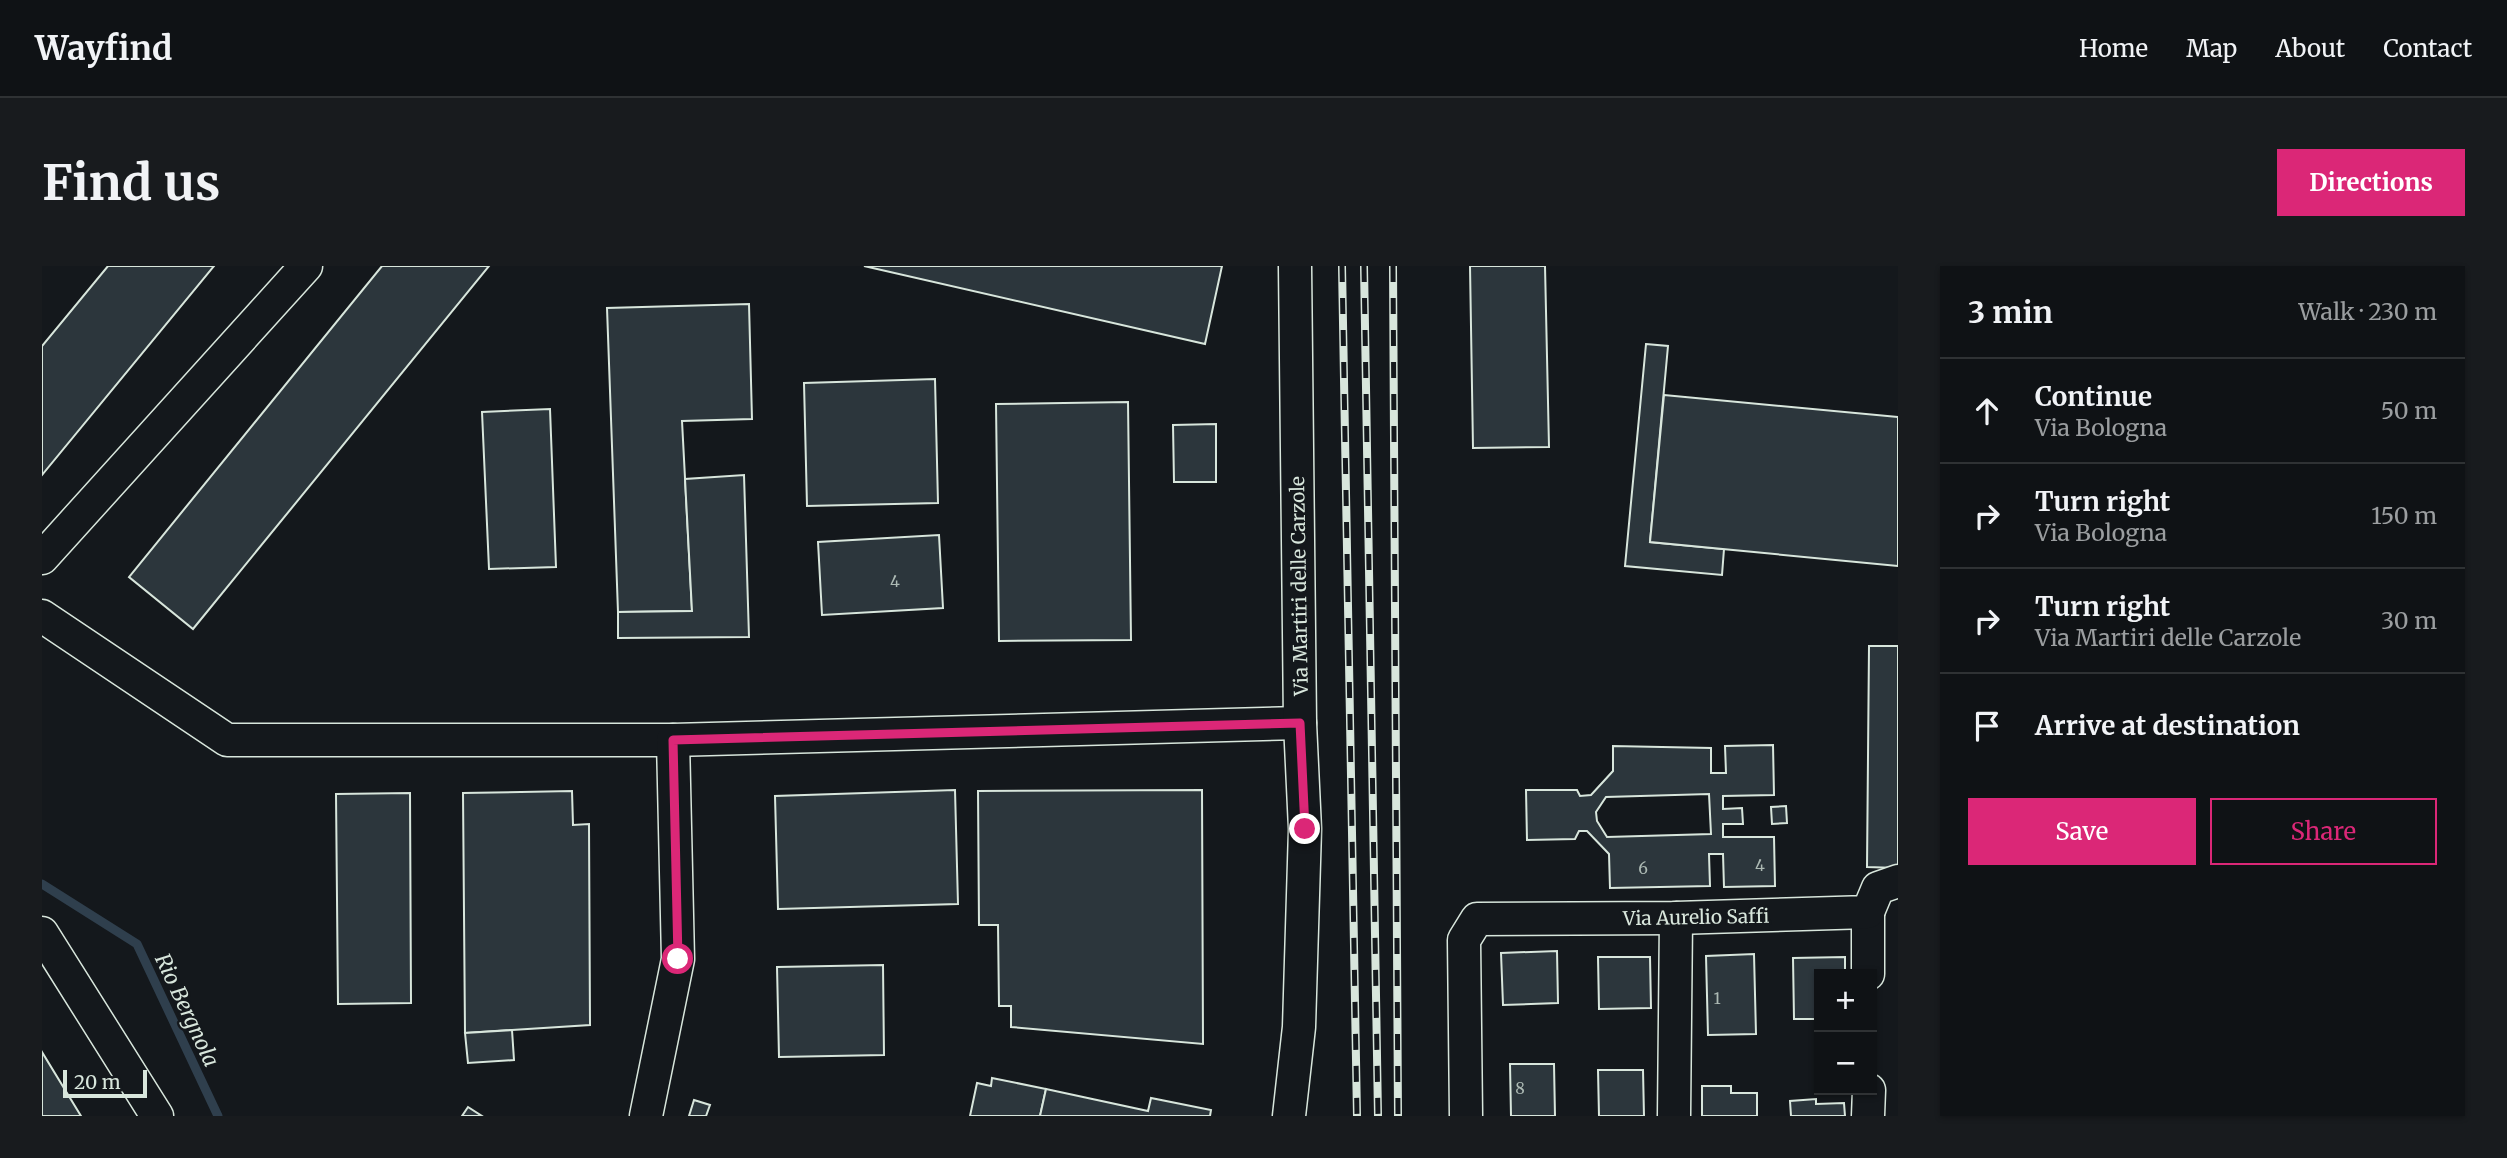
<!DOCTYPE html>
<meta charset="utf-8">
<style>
body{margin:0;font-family:Merriweather,serif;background:#181b1e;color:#f1f3f6}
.controls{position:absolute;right:21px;bottom:21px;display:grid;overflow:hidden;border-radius:0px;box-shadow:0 2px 5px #0004}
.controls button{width:63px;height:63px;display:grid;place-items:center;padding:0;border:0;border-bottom:2px solid #2f3234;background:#0f1215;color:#f1f3f6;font:35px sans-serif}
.scale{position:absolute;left:21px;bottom:18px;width:84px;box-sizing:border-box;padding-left:7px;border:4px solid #d8e6dc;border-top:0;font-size:19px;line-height:24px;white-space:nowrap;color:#d8e6dc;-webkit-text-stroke:5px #14181c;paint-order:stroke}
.stop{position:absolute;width:21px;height:21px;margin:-16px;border:5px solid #db2777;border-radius:50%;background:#fff}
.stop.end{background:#db2777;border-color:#fff;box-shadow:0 2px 7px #0008}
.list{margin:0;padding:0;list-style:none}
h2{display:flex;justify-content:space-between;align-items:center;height:91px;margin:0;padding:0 28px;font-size:30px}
h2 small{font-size:23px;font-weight:400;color:#9b9ea0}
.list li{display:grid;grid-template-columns:46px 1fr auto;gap:21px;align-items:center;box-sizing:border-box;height:105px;padding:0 28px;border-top:2px solid #2f3234}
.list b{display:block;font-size:26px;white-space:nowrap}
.list p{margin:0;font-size:23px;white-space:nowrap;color:#9b9ea0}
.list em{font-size:23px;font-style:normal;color:#9b9ea0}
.actions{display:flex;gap:14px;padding:21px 28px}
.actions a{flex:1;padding:16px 0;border:2px solid #db2777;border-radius:0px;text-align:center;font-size:24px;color:#db2777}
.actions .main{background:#db2777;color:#fff}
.icon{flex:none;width:38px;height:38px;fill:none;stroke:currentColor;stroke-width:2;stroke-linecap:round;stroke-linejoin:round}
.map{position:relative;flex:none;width:1856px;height:850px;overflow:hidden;border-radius:0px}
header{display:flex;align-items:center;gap:42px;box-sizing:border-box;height:98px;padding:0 35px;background:#0f1215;border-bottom:2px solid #2f3234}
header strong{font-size:33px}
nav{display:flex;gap:38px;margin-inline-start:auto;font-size:24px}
.intro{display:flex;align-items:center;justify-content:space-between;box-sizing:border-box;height:168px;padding:0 42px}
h1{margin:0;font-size:49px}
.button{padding:18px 32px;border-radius:0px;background:#db2777;color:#fff;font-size:24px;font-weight:700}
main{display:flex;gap:42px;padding:0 42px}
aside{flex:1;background:#0f1215;border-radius:0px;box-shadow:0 2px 5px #0004}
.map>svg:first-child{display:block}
</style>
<header>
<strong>Wayfind</strong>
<nav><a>Home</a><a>Map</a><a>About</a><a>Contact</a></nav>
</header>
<div class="intro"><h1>Find us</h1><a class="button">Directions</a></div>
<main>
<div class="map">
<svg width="1856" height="850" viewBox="0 0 1856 850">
<rect width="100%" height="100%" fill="#14181c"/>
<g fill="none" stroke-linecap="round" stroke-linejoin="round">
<path stroke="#2f3f4d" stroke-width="9" d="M0 618 95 678 176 850"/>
</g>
<g fill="#2c363c" stroke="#d8e6dc" stroke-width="2" fill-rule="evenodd">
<path d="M66 0H172L0 209V80Z"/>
<path d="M340 0H447L151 363 87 311Z"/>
<path d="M822 0H1180L1163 78Z"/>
<path d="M1428 0H1503L1507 181 1431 182Z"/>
<path d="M707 38 710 153 640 155 650 345 576 346 565 42Z"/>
<path d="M1604 78 1626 80 1608 276 1682 283 1680 309 1583 300Z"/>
<path d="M893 113 896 237 765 240 762 117Z"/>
<path d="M1622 129 1856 151V300L1608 276Z"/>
<path d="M1086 136 1089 374 957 375 954 138Z"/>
<path d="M508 143 514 301 447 303 440 146Z"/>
<path d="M1174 158V216H1132L1131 159Z"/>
<path d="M702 209 707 371 576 372V346L650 345 643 213Z"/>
<path d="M897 269 901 342 780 349 776 276Z"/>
<path d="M1827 380H1856V602L1825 601Z"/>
<path d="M1731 479 1732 529 1681 530V543L1700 542 1701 558H1681V571H1732L1733 620 1682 621 1681 588H1667L1668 620 1568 622 1567 588 1545 565H1537L1533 573 1485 574 1484 524H1535L1538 530 1549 529 1571 505V480L1669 482V507H1684L1683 480ZM1667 528 1669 568 1565 571 1555 555 1554 546 1564 531Z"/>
<path d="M913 524 916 638 736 643 733 530Z"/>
<path d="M1160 524 1161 778 969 761V740H957L956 659H937L936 525Z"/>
<path d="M530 525 531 559 547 558 548 759 423 767 421 527Z"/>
<path d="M368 527 369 737 296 738 294 528Z"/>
<path d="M1744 540 1745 557 1730 558 1729 541Z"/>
<path d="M1515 685 1516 737 1461 739 1459 687Z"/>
<path d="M1712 688 1714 768 1666 769 1664 690Z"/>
<path d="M1556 691H1608L1609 742 1557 743Z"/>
<path d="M1803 691V708H1777V753H1752L1751 692Z"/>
<path d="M841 699 842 789 737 791 735 701Z"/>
<path d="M470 764 472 794 426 797 423 767Z"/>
<path d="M0 786 39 850H0Z"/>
<path d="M1468 798H1512L1513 850H1469Z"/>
<path d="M1556 804H1601L1602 850H1557Z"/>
<path d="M950 812 1004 823 998 850H928L935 817 949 820Z"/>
<path d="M1660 820H1689V827H1715V850H1660Z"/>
<path d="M1004 823 1106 845 1109 832 1169 844 1168 850H998Z"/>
<path d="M1774 833V838L1802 837 1803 850H1749L1748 835Z"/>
<path d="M652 834 668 839 664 850H647Z"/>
<path d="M426 841 440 850H420Z"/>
</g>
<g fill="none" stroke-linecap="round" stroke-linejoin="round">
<defs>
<g id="minor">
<path d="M0 292 264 0"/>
<path d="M0 350 185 474H631L1258 457"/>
<path d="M1826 646V708"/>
<path d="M0 667 115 850"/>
<path d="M604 850 636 693 631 474"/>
<path d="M1247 850 1257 761 1263 563 1258 457 1253 0"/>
<path d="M1424 850 1422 674 1435 653 1634 652 1826 646 1836 622 1856 615"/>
<path d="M1632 850 1634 652"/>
<path d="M1826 850 1827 824"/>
</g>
</defs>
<use href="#minor" stroke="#d8e6dc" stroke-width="35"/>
<use href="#minor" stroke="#14181c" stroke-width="32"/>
<defs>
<g id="rail">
<path d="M1300 0 1315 850"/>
<path d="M1322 0 1336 850"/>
<path d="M1351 0 1356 850"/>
</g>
</defs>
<use href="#rail" stroke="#d8e6dc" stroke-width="8"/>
<use href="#rail" stroke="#14181c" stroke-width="5" stroke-dasharray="16" stroke-linecap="butt"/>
</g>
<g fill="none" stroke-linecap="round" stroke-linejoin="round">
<path stroke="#db2777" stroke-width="9" d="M636 693 631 474 1258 457 1263 563"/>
</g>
<g text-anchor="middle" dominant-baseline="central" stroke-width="5" stroke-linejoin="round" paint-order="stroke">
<g font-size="16" fill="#adbab4">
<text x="853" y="315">4</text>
<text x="1718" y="599">4</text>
<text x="1601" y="602">6</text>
<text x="1675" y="732">1</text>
<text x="1478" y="822">8</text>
</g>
<g font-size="19" fill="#d8e6dc" stroke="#14181c">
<text transform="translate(1257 320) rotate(-91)">Via Martiri delle Carzole</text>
<text transform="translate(1654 651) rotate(-1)">Via Aurelio Saffi</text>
</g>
<g font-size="21" font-style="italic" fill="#d8e6dc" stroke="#14181c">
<text transform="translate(145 744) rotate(65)">Rio Bergnola</text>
</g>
</g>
</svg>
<div class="controls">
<button>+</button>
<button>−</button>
</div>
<div class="scale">20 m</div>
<div class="stop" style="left:636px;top:693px"></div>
<div class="stop end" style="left:1263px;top:563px"></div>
</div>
<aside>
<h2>3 min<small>Walk · 230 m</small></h2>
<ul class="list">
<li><svg class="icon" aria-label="ahead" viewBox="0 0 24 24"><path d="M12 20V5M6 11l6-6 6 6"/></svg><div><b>Continue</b><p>Via Bologna</p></div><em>50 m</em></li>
<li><svg class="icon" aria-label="right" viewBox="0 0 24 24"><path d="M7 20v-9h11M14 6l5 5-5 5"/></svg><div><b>Turn right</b><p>Via Bologna</p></div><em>150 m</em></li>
<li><svg class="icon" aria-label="right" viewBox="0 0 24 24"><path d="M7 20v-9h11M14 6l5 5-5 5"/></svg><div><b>Turn right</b><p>Via Martiri delle Carzole</p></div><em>30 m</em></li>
<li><svg class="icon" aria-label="arrive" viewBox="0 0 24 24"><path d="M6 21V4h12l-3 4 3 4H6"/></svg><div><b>Arrive at destination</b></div></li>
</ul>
<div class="actions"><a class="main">Save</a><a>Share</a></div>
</aside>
</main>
